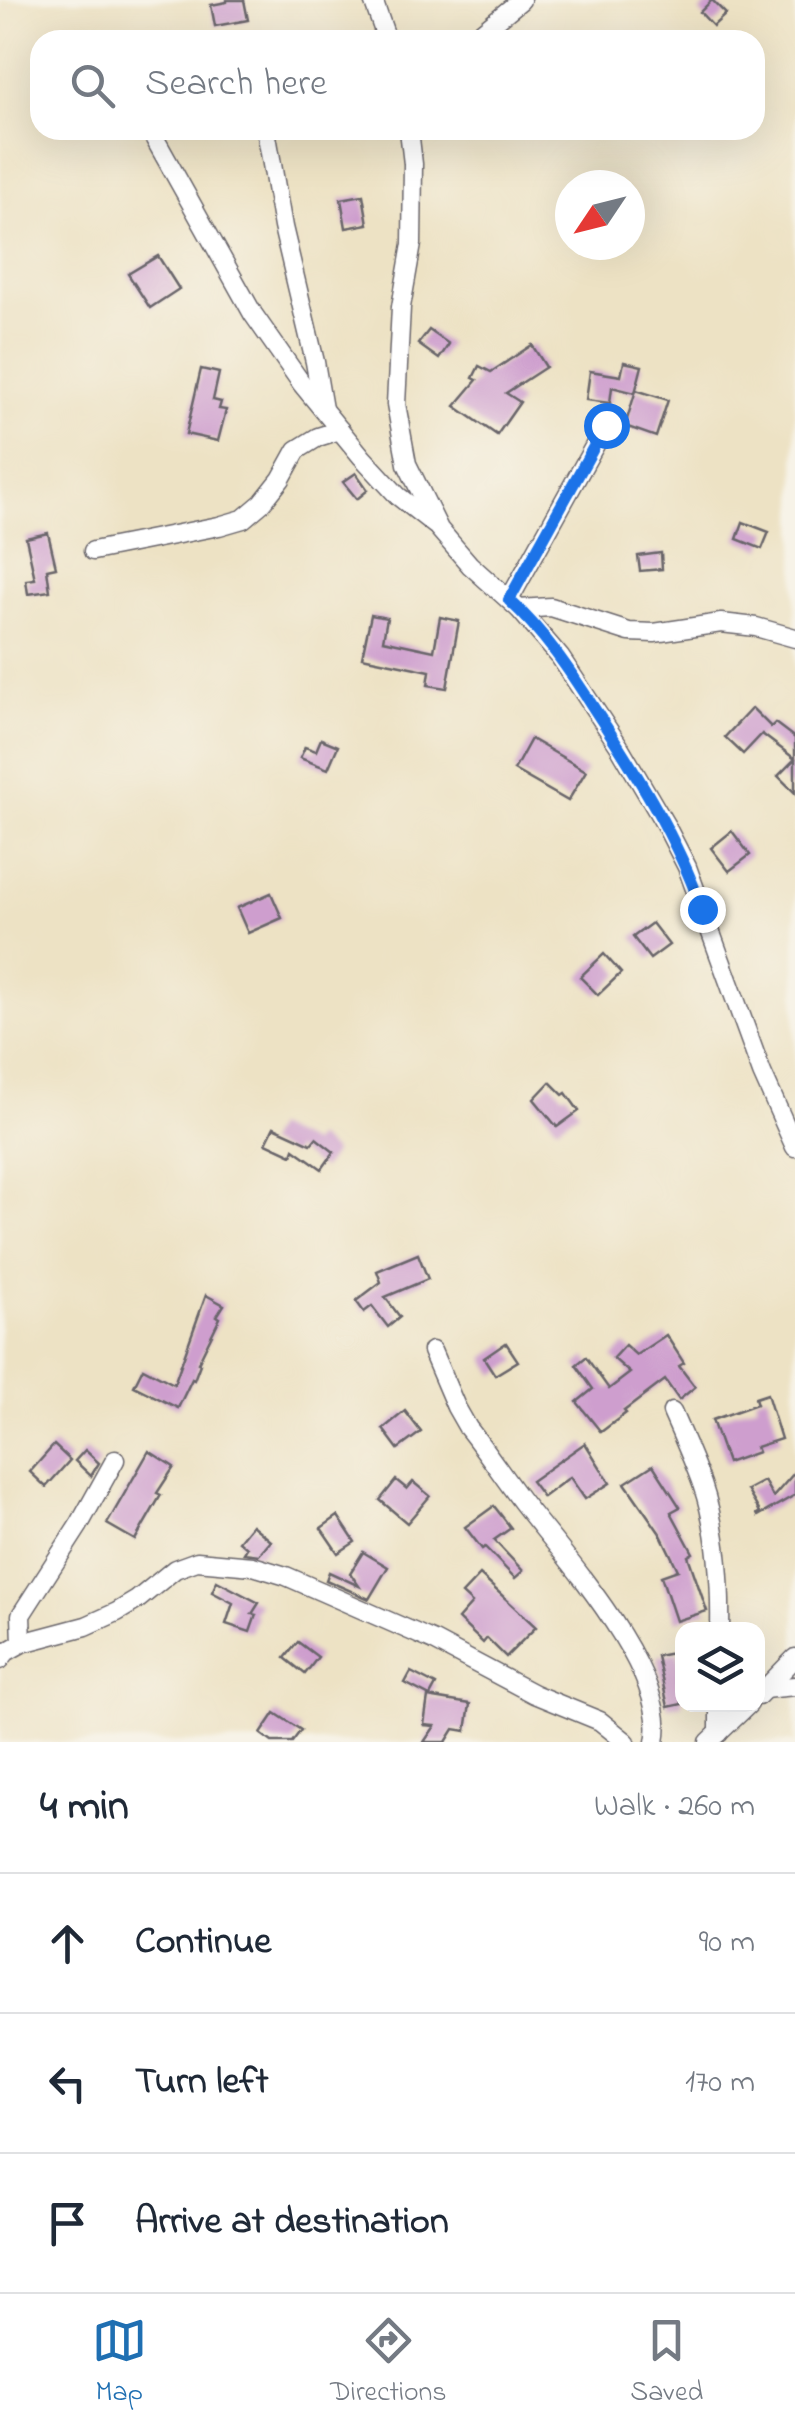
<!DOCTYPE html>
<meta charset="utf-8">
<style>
body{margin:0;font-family:"Indie Flower",sans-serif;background:#f6f6f7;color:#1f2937}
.controls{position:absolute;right:30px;bottom:30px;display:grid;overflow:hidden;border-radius:20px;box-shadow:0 10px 40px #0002}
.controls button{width:90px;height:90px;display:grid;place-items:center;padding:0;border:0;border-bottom:2px solid #e0e1e3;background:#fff;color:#1f2937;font:50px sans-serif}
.compass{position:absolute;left:555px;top:170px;width:90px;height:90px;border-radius:50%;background:#fff;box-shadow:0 10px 40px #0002;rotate:235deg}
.stop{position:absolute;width:30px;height:30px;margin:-22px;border:8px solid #1a73e8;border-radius:50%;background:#fff}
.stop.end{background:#1a73e8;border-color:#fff;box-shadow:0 2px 10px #0008}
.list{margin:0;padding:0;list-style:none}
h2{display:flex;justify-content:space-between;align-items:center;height:130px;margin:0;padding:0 40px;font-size:42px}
h2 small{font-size:32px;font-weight:400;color:#747a83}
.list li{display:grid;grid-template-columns:65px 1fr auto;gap:30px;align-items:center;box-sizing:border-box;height:140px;padding:0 40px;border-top:2px solid #e0e1e3}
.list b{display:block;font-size:38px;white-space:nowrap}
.list em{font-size:32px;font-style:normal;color:#747a83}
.icon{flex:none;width:55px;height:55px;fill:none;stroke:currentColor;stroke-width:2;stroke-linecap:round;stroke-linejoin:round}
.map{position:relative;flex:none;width:795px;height:1742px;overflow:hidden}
.search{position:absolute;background:#fff;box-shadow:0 10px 40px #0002;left:30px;right:30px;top:30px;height:110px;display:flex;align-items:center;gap:25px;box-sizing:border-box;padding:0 35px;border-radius:30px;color:#747a83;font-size:38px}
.sheet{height:550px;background:#fff}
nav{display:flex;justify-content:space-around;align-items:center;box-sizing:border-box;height:140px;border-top:2px solid #e0e1e3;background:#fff;font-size:28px;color:#747a83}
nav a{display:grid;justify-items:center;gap:5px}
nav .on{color:#1f6fb2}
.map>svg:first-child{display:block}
</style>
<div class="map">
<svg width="795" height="1742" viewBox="0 0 795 1742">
<rect width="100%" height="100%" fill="#f7f3e8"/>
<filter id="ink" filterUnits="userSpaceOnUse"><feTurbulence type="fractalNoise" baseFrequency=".01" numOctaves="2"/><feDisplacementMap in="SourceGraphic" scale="20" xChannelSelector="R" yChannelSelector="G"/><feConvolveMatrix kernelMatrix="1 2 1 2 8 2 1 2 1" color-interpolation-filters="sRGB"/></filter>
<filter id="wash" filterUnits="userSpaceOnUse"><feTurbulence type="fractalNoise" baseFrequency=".0048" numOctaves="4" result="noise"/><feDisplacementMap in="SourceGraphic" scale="40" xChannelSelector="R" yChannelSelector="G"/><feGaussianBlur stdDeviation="2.25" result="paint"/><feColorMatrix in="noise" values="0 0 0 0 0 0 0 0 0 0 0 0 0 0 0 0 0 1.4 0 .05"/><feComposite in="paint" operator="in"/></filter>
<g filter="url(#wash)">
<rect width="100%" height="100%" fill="#ede2c4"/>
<g id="blocks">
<g fill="#ce9ece">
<path d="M227 0H244L248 20 215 26 211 5 227 2Z"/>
<path d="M712 0 726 14 713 26 700 12Z"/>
<path d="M363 195 368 224 346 228 341 199Z"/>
<path d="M158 256 179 289 150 308 128 274Z"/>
<path d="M429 330 449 344 439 359 418 344Z"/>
<path d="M532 345 546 367 506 393 520 402 497 435 455 406 477 380 473 378 479 366 491 372Z"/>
<path d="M624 362 642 366 635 393 612 387 610 403 586 400 590 371 621 376Z"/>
<path d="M201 369 219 373 213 400 221 402 219 409 226 410 218 441 186 434Z"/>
<path d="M636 390 668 400 656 437 625 426Z"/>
<path d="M356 473 368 490 357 499 343 482Z"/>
<path d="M743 522 769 532 762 549 737 539Z"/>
<path d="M48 533 56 567 47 569 50 591 28 594 26 580 35 579 26 538Z"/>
<path d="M661 553 662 569 640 571 638 556Z"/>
<path d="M371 615 387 618 383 640 434 651 440 617 459 621 447 688 428 685 430 671 362 657Z"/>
<path d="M752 708 771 727 775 723 795 738V793L778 776 795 759 762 734 743 754 725 737Z"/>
<path d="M321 739 338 746 328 769 300 758 305 747 316 751Z"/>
<path d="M531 739 586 771 568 801 514 770Z"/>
<path d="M732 831 750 855 729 871 711 848Z"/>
<path d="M271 893 282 918 248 933 237 908Z"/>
<path d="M652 923 669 945 650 959 633 937Z"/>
<path d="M604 954 621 973 598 995 580 977Z"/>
<path d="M550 1082 563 1095 566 1093 579 1111 557 1127 534 1099Z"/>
<path d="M274 1127 311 1144 316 1138 334 1152 322 1169 294 1149 292 1155 266 1143Z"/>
<path d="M418 1254 428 1279 385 1297 400 1317 388 1327 372 1306 364 1312 356 1301 381 1282 377 1271Z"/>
<path d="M206 1295 224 1305 217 1316 220 1318 198 1363 200 1364 194 1380 192 1379 178 1408 134 1386 143 1368 174 1384Z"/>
<path d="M666 1335 684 1363 679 1366 695 1387 679 1400 665 1380 624 1411 626 1413 601 1432 577 1402 593 1389 576 1365 586 1357 609 1389 630 1373 613 1358 625 1345 636 1355Z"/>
<path d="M506 1343 518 1361 495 1375 484 1358Z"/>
<path d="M767 1394 781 1439 756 1447 758 1452 727 1463 712 1420 757 1404 755 1398Z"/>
<path d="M405 1411 421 1432 398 1449 383 1429Z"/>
<path d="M585 1443 610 1483 585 1499 570 1477 543 1497 531 1481Z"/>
<path d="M54 1445 70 1460 46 1487 30 1472Z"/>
<path d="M85 1450 99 1463 91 1476 75 1461Z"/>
<path d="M149 1451 174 1467 157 1493 161 1495 135 1540 107 1524Z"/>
<path d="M653 1465 680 1507 671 1512 693 1553 688 1556 707 1611 676 1621 661 1576 678 1570 661 1535 625 1483Z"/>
<path d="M795 1472V1495L758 1516 757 1514 760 1512 747 1490 764 1481 773 1497Z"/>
<path d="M396 1480 407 1489 413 1482 430 1496 407 1523 380 1500Z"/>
<path d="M494 1506 511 1528 494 1540 523 1571 515 1578 485 1547 482 1549 465 1527Z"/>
<path d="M338 1516 355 1542 338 1553 321 1528Z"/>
<path d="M252 1525 271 1541 259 1555 244 1553 247 1548 239 1541Z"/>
<path d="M363 1552 388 1567 369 1599 326 1580 329 1572 359 1586 350 1573Z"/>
<path d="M480 1575 536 1627 506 1657 487 1638 483 1643 458 1619 472 1603 462 1594Z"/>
<path d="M217 1581 259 1603 252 1614 256 1615 250 1632 226 1624 233 1603 212 1592Z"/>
<path d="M298 1642 318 1657 305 1674 285 1658Z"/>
<path d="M678 1652 682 1674V1704L668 1707 657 1656Z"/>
<path d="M411 1672 436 1685 430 1696 405 1683Z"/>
<path d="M428 1697 470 1704 466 1731 454 1729 446 1742H424L435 1726 424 1725Z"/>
<path d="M275 1713 301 1730 292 1742H272L261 1734Z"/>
</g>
</g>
</g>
<g filter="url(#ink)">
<use href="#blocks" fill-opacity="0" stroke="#69656b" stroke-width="2.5"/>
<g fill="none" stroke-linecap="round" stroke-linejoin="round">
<defs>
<g id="minor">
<path d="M373 0 387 40"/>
<path d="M472 40 521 0"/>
<path d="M150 130 253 314 302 384 362 457 398 496 435 525"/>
<path d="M266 130 283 227 315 362 323 409"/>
<path d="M409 130 413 164 412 244 401 307 396 404 407 464 439 529 470 565 519 609 560 657 619 746 666 826 687 867 762 1073 795 1147"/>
<path d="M93 551 219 526 243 519 262 503 281 479 297 450 318 437 340 430"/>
<path d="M509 600 606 425"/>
<path d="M519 609 551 607 629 632 654 633 721 623 756 627 795 638"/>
<path d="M432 1351 456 1407 468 1428C487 1452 504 1478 523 1503 564 1556 670 1673 655 1742"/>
<path d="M672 1412C682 1435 693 1459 702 1484 718 1530 721 1581 720 1630"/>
<path d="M22 1643 21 1615 79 1525 115 1460"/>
<path d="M0 1660 6 1652 22 1643 86 1626 117 1612 137 1600 175 1569 197 1561 253 1566 286 1576 434 1641 534 1694 600 1721 626 1742"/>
<path d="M764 1689 795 1686"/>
<path d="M758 1696 795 1658"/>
<path d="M719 1733V1704"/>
<path d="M709 1742 749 1704"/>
</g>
</defs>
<use href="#minor" stroke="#69656b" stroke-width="21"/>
<use href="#minor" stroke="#fff" stroke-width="18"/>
</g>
</g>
<g fill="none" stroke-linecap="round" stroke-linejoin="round" filter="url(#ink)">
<path stroke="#1a73e8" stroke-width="12" d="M606 425 509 600C544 632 570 671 595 710 637 774 677 838 702 909"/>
</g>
</svg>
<div class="controls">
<button><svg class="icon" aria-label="layers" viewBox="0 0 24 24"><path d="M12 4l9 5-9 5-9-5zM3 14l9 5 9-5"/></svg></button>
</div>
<svg class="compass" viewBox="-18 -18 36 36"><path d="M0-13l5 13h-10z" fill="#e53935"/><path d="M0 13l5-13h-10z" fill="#747a83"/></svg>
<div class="stop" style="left:606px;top:425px"></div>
<div class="stop end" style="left:702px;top:909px"></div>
<div class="search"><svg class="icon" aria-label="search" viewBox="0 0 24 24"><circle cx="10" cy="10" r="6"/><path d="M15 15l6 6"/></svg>Search here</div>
</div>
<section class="sheet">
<h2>4 min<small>Walk · 260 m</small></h2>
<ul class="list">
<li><svg class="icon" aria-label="ahead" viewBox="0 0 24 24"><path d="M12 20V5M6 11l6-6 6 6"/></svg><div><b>Continue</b></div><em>90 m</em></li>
<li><svg class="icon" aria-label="left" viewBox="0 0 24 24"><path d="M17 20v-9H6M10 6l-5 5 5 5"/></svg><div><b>Turn left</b></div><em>170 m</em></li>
<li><svg class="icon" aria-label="arrive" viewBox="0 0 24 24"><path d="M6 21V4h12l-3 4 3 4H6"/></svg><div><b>Arrive at destination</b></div></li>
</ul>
</section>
<nav>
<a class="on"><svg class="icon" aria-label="map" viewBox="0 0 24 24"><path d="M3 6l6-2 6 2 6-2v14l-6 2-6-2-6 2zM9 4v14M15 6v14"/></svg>Map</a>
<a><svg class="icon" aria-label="directions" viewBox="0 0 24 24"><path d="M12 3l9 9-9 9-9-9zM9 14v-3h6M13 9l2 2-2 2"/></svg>Directions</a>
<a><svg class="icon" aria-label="saved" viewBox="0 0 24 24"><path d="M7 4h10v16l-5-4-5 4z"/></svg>Saved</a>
</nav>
